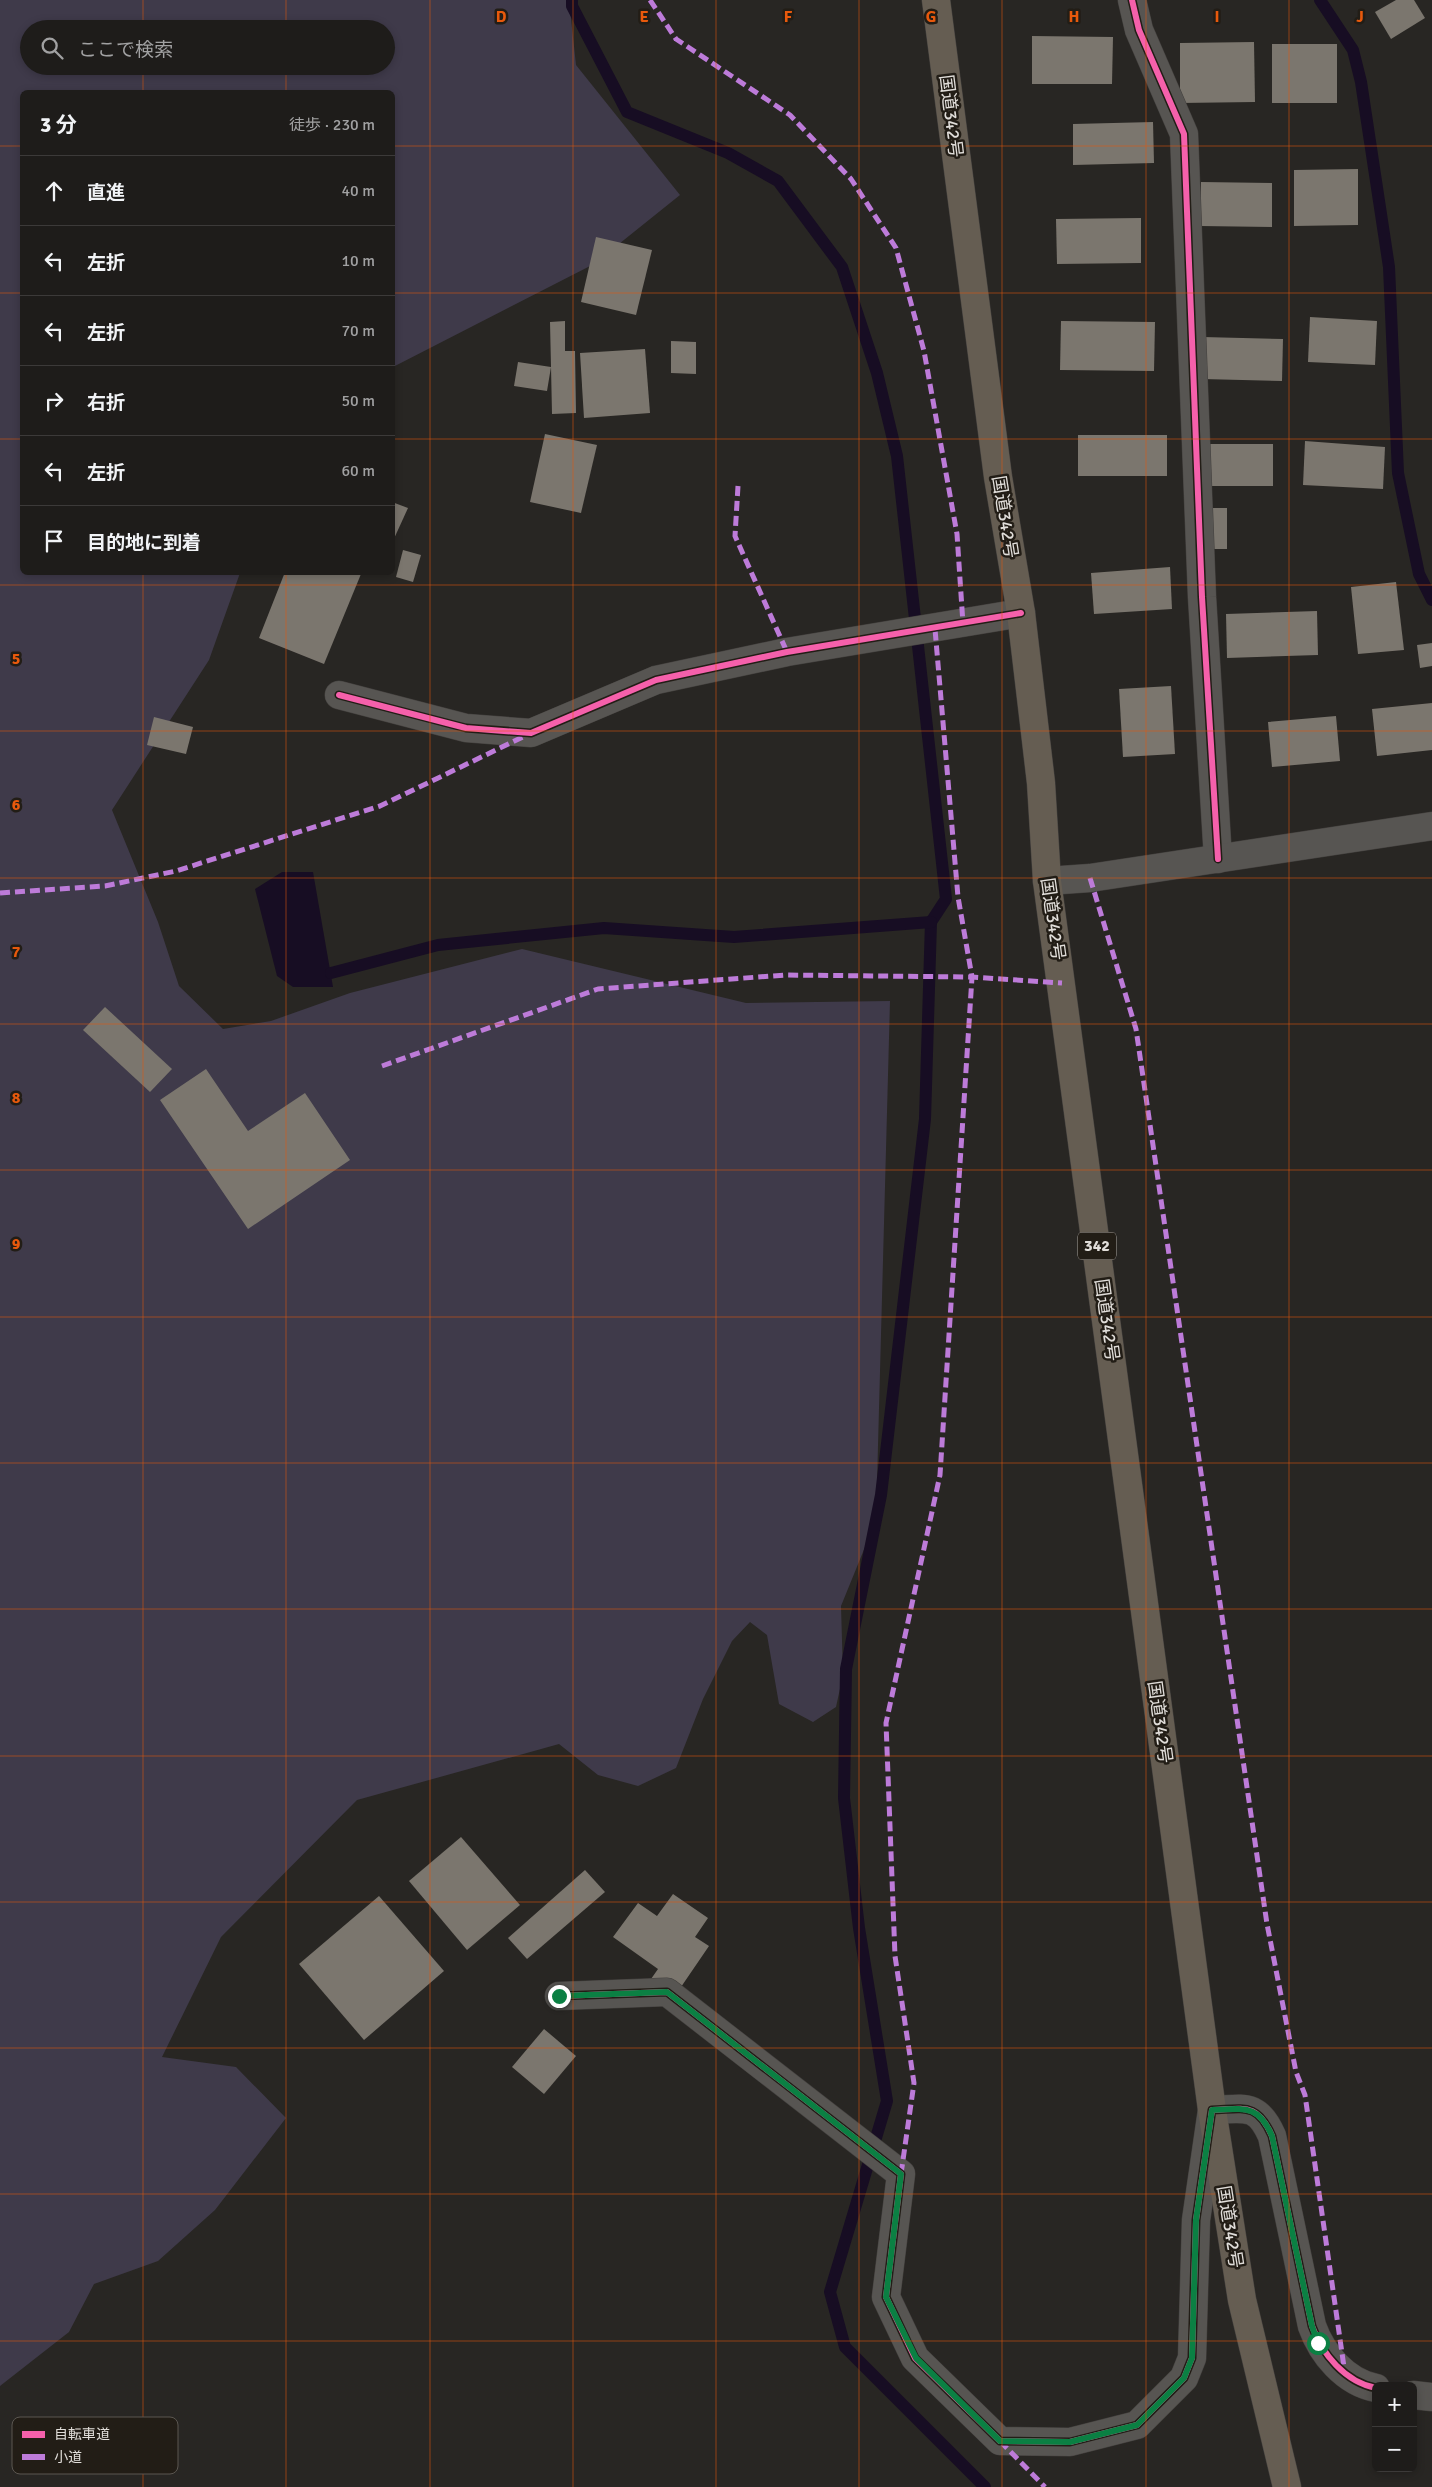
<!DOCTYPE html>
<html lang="ja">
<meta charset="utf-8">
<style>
body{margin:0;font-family:Signika,"Noto Sans JP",sans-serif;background:#262523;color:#f1f3f6}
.controls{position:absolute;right:15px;bottom:15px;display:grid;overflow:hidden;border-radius:8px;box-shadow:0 2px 8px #0003}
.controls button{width:45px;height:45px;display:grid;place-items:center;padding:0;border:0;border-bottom:1px solid #3c3a39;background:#1e1c1a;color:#f1f3f6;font:25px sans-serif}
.stop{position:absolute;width:15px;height:15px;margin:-11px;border:4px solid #0b8043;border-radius:50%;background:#fff}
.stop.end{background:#0b8043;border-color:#fff;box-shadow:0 1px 5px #0008}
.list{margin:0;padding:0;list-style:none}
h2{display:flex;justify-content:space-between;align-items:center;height:65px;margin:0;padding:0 20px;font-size:21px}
h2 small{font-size:16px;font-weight:400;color:#a1a1a2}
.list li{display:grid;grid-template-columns:32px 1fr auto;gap:15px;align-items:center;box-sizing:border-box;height:70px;padding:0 20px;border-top:1px solid #3c3a39}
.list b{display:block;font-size:19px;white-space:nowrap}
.list em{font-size:16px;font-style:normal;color:#a1a1a2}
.icon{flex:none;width:28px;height:28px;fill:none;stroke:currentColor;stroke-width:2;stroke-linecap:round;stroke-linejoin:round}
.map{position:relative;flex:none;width:1432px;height:2487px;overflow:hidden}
.search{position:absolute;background:#1e1c1a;box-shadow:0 2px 8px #0003;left:20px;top:20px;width:375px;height:55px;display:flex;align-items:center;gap:12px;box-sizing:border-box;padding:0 18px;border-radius:28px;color:#a1a1a2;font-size:19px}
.panel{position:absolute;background:#1e1c1a;box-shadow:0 2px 8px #0003;left:20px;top:90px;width:375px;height:485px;border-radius:8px}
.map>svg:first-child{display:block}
</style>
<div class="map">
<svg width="1432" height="2487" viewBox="0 0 1432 2487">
<rect width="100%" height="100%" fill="#282623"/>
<path fill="#3f3a4a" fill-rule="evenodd" d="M0 0H569L576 65 680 195 594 264 393 367 392 92H22V572L240 573 209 660 112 810 158 922 179 986 223 1029 271 1021 350 993 522 949 746 1003 890 1001 876 1520 841 1606 843 1675 836 1707 813 1722 779 1704 767 1635 750 1622 732 1641 703 1699 676 1768 638 1786 598 1775 559 1744 357 1800 221 1937 162 2057 236 2067 286 2118 215 2210 158 2261 94 2284 69 2332 0 2386ZM29 29H386V66H29Z"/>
<path fill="#170d23" d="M282 872H313L333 987H293L277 976 255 889Z"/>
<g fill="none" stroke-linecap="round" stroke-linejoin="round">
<g stroke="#170d23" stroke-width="12">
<path d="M572 0V6L627 112 728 153 778 181 842 267 877 373 897 456 946 899 931 922 925 1119 881 1495 846 1669 844 1798 859 1928 887 2101 830 2292 845 2347 985 2487"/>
<path d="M1320 0 1353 50 1361 82 1389 267 1398 473 1419 574 1432 600"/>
<path d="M331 973 438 945 604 928 734 937 931 922"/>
</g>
</g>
<g fill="#7b766e">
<path d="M1396 0H1414L1425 18 1391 39 1375 12Z"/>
<path d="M1032 36 1113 37 1112 84H1032Z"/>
<path d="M1254 42 1255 102 1180 103V43Z"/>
<rect x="1272" y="44" width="65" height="59"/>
<path d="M1153 122 1154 163 1073 165V124Z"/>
<path d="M1358 169V225L1294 226V170Z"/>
<path d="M1201 182 1272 183V227L1200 226Z"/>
<path d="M1141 218V263L1057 264 1056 219Z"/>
<path d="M596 237 652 250 636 315 581 302Z"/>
<path d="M1310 317 1377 321 1375 365 1308 362Z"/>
<path d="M565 321V351H575L576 413 552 414 551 367 547 391 514 386 518 362 551 367 550 322Z"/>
<path d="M1061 321 1155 322 1154 371 1060 370Z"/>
<path d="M1203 337 1283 339 1282 381 1202 379Z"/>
<path d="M671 341 696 342V374L671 373Z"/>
<path d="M645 349 650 413 584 418 580 353Z"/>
<path d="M545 434 597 445 581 513 530 502Z"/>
<rect x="1078" y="435" width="89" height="41"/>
<path d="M1305 441 1385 447 1383 489 1303 485Z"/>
<rect x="1196" y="444" width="77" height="42"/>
<path d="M392 502 408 508 392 543Z"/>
<path d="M1203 508H1227V549H1202Z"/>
<path d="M403 550 421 555 413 582 396 577Z"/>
<path d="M1170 567 1172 609 1094 614 1091 573Z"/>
<path d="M285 572 361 574 324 664 259 638Z"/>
<path d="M1396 582 1404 650 1358 654 1351 587Z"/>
<path d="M1317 611 1318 655 1227 658 1226 614Z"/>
<path d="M1432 643V666L1420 668 1417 645Z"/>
<path d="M1171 686 1175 754 1123 757 1119 689Z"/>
<path d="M1432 703V750L1377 756 1372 709Z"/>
<path d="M1336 716 1340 761 1272 767 1268 722Z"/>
<path d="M154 717 193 727 186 754 147 745Z"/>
<path d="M105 1007 172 1069 150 1092 83 1030Z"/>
<path d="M206 1069 248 1131 305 1093 350 1160 248 1229 160 1100Z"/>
<path d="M461 1837 520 1905 467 1950 409 1881Z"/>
<path d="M585 1870 605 1892 527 1959 508 1938Z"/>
<path d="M673 1894 708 1918 695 1937 709 1946 668 2006 644 1989 658 1969 613 1937 638 1903 657 1916Z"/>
<path d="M379 1896 444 1971 364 2040 299 1964Z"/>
<path d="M544 2029 576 2056 544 2094 512 2067Z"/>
</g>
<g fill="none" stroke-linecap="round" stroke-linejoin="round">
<defs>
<g id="minor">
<path d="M1132 0 1139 30 1184 134 1202 597 1218 859"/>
<path d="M339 695 466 728 531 733 656 680 787 652 1021 613"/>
<path d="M1047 881 1090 878 1432 826"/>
<path d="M559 1996 667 1992 901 2174 886 2297 915 2358 1000 2441 1070 2442 1137 2425 1184 2378 1192 2358 1196 2220 1212 2110C1244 2109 1257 2102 1272 2136L1312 2326C1322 2354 1345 2382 1376 2388"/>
<path d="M1413 2395 1432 2397"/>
</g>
<path id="highway" d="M936 0 998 477 1021 613 1041 783 1047 881 1212 2110 1242 2300 1287 2487"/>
</defs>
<use href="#minor" stroke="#43403e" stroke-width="29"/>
<use href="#highway" stroke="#43403e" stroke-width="29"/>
<use href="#minor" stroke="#575552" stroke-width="28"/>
<use href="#highway" stroke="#655d52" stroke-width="28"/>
<g stroke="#bd7bd9" stroke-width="5" stroke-dasharray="10 5" stroke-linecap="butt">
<path d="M650 0 676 39 790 115 851 179 896 248 924 351 957 534 963 624"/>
<path d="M738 486 735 536 787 652"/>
<path d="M1090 878 1136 1029 1267 1924 1296 2072 1305 2095 1345 2374"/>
<path d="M0 893 105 886 176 871 380 806 527 735"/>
<path d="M382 1066 598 989 785 975 972 977 1062 983"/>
<path d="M901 2174 914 2083 895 1956 886 1723 940 1475 972 977 958 897 935 629"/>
<path d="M1000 2441 1045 2487"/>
</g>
<defs>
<g id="cycleway">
<path d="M1132 0 1139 30 1184 134 1202 597 1218 859"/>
<path d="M339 695 466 728 531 733 656 680 787 652 1021 613"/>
<path d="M559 1996 667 1992 901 2174 886 2297 915 2358 1000 2441 1070 2442 1137 2425 1184 2378 1192 2358 1196 2220 1212 2110C1244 2109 1257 2102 1272 2136L1312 2326C1322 2354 1345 2382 1376 2388"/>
</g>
</defs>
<use href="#cycleway" stroke="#221d16" stroke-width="9"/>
<use href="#cycleway" stroke="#f560ab" stroke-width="6"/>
</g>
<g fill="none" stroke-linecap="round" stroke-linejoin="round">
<path stroke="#0b8043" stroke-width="6" d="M559 1996 667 1992 901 2174 886 2297 916 2358 1000 2441 1070 2442 1137 2425 1184 2378 1192 2358 1196 2220 1212 2110C1243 2109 1258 2103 1272 2136L1312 2326 1318 2343"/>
</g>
<path fill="none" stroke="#e8590c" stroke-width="1" stroke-opacity="0.55" d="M143 0V29M286 0V29M430 0V2487M573 0V2487M716 0V2487M859 0V2487M1002 0V2487M1146 0V2487M1289 0V2487M143 66V92M286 66V92M0 146H22M392 146H1432M0 293H22M392 293H1432M0 439H22M392 439H1432M143 572V2487M286 572V2487M0 585H1432M0 731H1432M0 878H1432M0 1024H1432M0 1170H1432M0 1317H1432M0 1463H1432M0 1609H1432M0 1756H1432M0 1902H1432M0 2048H1432M0 2194H1432M0 2341H1432"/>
<g text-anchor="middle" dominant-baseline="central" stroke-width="5" stroke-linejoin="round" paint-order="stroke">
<rect fill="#221d16" stroke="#a8a49f" stroke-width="1" x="1078" y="1232.5" width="38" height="27" rx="4"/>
<g font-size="16" font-weight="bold" fill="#e1deda">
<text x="1097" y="1246">342</text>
</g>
<g font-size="18" fill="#e1deda" stroke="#221d16">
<text transform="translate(951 116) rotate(83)">国道342号</text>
<text transform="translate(1005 517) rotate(81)">国道342号</text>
<text transform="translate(1053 919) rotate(82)">国道342号</text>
<text transform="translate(1107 1320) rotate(82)">国道342号</text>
<text transform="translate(1160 1722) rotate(82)">国道342号</text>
<text transform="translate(1230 2227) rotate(81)">国道342号</text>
</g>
</g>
<rect x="12" y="2417" width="166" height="57" rx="8" fill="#221d16" stroke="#5b5751" stroke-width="1"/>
<rect x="22" y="2431" width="23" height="7" fill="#f560ab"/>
<rect x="22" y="2454" width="23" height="6" fill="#bd7bd9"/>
<g font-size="14" fill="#e1deda">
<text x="54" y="2439">自転車道</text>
<text x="54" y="2462">小道</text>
</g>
<g font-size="16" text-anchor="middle" font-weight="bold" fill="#e8590c" stroke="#221d16" stroke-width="5" stroke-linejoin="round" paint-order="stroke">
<text x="501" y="22">D</text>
<text x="644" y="22">E</text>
<text x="788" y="22">F</text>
<text x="931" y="22">G</text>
<text x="1074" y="22">H</text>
<text x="1217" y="22">I</text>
<text x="1360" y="22">J</text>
<text x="16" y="664">5</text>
<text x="16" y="810">6</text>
<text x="16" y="957">7</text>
<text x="16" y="1103">8</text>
<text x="16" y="1249">9</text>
</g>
</svg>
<div class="controls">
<button>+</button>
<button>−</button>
</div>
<div class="stop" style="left:1318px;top:2343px"></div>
<div class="stop end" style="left:559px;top:1996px"></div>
<div class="search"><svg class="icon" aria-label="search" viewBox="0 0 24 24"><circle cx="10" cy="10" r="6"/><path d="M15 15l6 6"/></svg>ここで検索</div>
<section class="panel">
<h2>3 分<small>徒歩 · 230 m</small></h2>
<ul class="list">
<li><svg class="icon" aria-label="ahead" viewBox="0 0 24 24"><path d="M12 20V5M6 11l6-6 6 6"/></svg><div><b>直進</b></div><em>40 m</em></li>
<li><svg class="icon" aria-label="left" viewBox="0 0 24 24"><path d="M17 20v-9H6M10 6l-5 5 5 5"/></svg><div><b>左折</b></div><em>10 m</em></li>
<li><svg class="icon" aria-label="left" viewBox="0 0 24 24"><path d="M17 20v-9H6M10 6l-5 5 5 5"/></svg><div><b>左折</b></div><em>70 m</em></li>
<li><svg class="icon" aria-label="right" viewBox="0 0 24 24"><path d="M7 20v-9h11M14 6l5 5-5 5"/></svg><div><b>右折</b></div><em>50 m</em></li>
<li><svg class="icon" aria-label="left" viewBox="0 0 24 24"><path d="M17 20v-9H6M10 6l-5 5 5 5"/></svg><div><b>左折</b></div><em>60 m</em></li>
<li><svg class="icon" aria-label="arrive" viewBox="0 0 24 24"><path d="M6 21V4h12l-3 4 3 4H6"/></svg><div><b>目的地に到着</b></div></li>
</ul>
</section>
</div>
